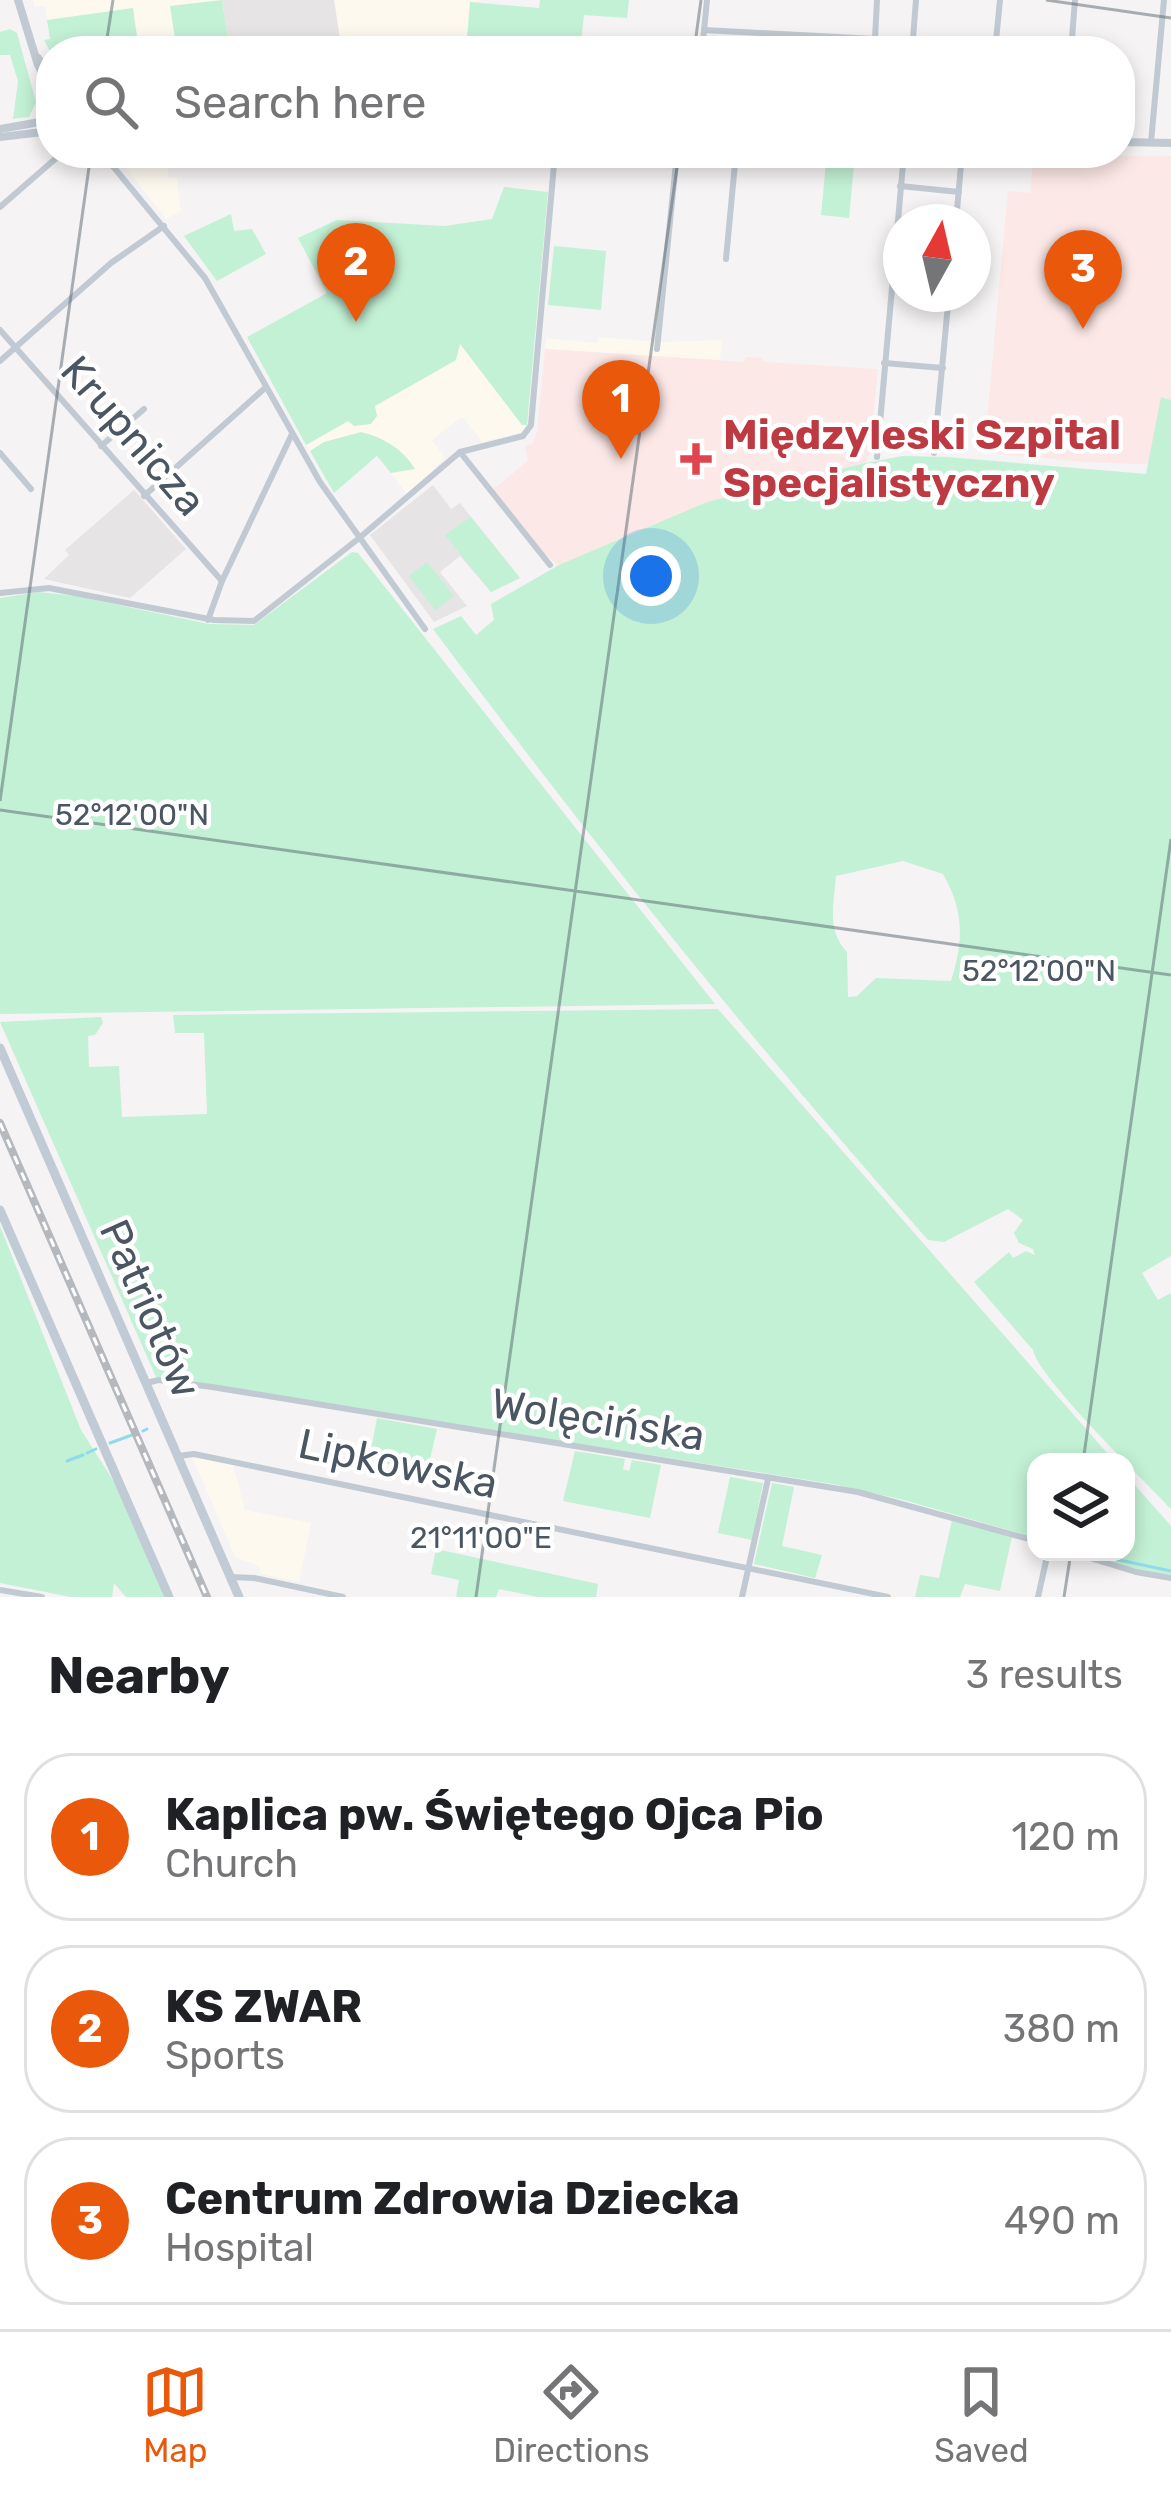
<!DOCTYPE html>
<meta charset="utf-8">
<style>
body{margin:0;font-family:Rubik,sans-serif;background:#f2f2f2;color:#202124}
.controls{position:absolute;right:36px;bottom:36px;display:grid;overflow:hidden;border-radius:24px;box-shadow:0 6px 18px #0003}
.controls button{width:108px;height:108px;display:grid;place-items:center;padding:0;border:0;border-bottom:3px solid #e0e0e0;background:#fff;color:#202124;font:60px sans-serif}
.compass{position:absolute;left:883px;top:204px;width:108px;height:108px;border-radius:50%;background:#fff;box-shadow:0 6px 18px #0003;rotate:8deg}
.you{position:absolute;left:651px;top:576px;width:42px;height:42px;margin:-30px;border:9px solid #fff;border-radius:50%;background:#1a73e8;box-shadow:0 0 0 18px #1a73e833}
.badge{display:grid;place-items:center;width:78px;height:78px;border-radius:50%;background:#ea580c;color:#fff;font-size:39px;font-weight:700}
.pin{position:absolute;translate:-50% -99px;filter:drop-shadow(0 3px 6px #0008)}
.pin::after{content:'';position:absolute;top:63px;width:42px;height:36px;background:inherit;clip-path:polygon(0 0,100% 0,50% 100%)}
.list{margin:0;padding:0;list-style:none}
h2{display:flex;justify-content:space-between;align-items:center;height:156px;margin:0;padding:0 48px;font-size:51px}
h2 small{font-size:39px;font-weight:400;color:#757577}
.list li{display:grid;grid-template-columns:78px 1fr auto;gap:36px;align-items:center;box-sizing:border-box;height:168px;margin:0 24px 24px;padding:0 24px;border:3px solid #e0e0e0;border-radius:48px}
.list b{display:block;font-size:45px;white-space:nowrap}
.list p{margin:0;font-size:39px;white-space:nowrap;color:#757577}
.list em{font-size:39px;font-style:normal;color:#757577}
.icon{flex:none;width:66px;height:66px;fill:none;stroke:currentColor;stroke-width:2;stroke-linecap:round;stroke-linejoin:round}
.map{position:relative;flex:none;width:1171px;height:1597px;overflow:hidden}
.search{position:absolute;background:#fff;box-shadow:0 6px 18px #0003;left:36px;right:36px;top:36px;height:132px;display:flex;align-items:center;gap:30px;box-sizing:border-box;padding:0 42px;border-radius:48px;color:#757577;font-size:45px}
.sheet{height:732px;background:#fff}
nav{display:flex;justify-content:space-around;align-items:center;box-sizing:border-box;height:168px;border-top:3px solid #e0e0e0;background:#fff;font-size:33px;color:#757577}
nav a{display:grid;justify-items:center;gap:6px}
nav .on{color:#ea580c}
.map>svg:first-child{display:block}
</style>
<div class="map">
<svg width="1171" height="1597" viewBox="0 0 1171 1597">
<rect width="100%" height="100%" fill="#f5f3f3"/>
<g fill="#fdf9ef">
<path d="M33 0H482L470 3 466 51H53L45 6H34Z"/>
<path d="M125 153H167L168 178H177L181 211 166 219 121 162Z"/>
<path d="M598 337 662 342 722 340 720 360 545 349 546 338 597 343Z"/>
<path d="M460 342 522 425H527L522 432 483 442 462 417 432 440 445 458 407 494 378 456 334 493 307 445 456 360Z"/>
<path d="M192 1457 233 1465 245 1510 311 1523 299 1582 261 1574 259 1566 235 1557Z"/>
</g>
<g fill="#e6e4e5">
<path d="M222 0H334L342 51H230Z"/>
<path d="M433 485 451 509 460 503 520 578 491 592 460 556 440 572 467 606 434 622 370 535Z"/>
<path d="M134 490 186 549 130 598 44 579 69 555 65 550Z"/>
</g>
<g fill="#fce8e6">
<path d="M1034 155 1171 156V465L1083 462 984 452 1008 191 1030 193Z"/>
<path d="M545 349 744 362 746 357 762 358 764 362 878 369 869 455 865 463 707 502 559 565 542 552 493 490 528 461 525 446 532 444 537 433Z"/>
</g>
<g fill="#c3f1d5" fill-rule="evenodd">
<path d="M222 0 230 51H177L170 6Z"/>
<path d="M540 0H629L627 18 584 15 580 51H466L470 2 539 8Z"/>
<path d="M133 8 139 51 51 53 44 40 50 39 47 20Z"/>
<path d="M10 29 17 33 36 102 29 117 13 119 18 81 10 55H0V32Z"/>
<path d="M826 162 854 165 849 218 821 215Z"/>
<path d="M504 187 548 192 527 425H522L460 344 456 360 375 406 377 416 371 424 354 426 348 421 306 445 247 337 327 293 298 238 337 220 445 226 492 219Z"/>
<path d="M231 214 234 231 252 229 266 254 217 281 184 236Z"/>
<path d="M554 246 606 251 601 310 548 305Z"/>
<path d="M1161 397 1171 400V1256L1142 1273 1158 1300 1171 1293V1509C1145 1481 1039 1379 1033 1350L974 1282 1009 1252 1013 1258 1026 1251 1035 1255 1033 1249 1019 1243 1014 1233 1023 1220 1008 1209 944 1242 928 1240C754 1044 590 840 433 629L461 616 476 635 494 620 491 604 559 565 707 502 865 463 903 456 947 457 1146 474ZM903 861 943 874C964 911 964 940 951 981L876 978 857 996 848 997 847 952C826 930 834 904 836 876Z"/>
<path d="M361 432C383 437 403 449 415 469L391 473 377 456 334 493 310 451 324 442Z"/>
<path d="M471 517 520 578 491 592 445 535Z"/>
<path d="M352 552 358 553 715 1004 0 1014V598L39 592 76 596 209 624 254 625Z"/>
<path d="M427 562 454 596 435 610 409 576Z"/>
<path d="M718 1009 1115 1462H1036V1538L904 1500 833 1484 156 1377 0 1022 101 1017 103 1023 95 1035 88 1036 89 1067 119 1066 122 1117 207 1114 204 1033H175L173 1015Z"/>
<path d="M0 1226 81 1430 116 1485 165 1597H126L114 1583 112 1597H71L0 1583Z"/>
<path d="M377 1418 437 1429 427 1472 369 1460Z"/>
<path d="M575 1451 625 1459 623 1469 629 1471 632 1460 661 1465 650 1518 563 1501Z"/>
<path d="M1126 1475 1171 1526V1575L1136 1570 1079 1552H1126Z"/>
<path d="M730 1477 763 1483 752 1540 718 1533Z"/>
<path d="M772 1483 794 1487 782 1546 822 1555 815 1578 754 1564Z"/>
<path d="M952 1520 1012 1537 1000 1591 965 1584 960 1597H915L920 1575 939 1578Z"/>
<path d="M436 1549 598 1584 596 1597H538L499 1589 496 1597H456L459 1580 431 1574Z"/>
</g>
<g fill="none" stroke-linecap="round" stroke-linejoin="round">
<g stroke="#90daee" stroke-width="3">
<path d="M143 1431 147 1429"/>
<path d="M110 1443 132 1435"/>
<path d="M87 1453 96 1449"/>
<path d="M67 1461 83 1455"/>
<path d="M1096 1555 1171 1571"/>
</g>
<g stroke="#c1cad2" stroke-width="6">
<path d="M704 30 875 39 877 0"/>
<path d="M702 51 707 0"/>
<path d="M912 51 916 0"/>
<path d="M995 51 1000 0"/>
<path d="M1071 51 1075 0"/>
<path d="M1151 142 1164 0"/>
<path d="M102 153 205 278 320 482 425 629"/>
<path d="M900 186 959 192"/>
<path d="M0 207 62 153"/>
<path d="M956 222 962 153"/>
<path d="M726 259 736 153"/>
<path d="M0 330 222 581"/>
<path d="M657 349 677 153"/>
<path d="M0 361 111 263 164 226"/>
<path d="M884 363 943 368"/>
<path d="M101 446 144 409"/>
<path d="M460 452 550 565"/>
<path d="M0 453 31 489"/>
<path d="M934 453 949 294"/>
<path d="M877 457 904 153"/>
<path d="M144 496 265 388"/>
<path d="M0 593 49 588 214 620 254 621 358 539 460 452 523 436 531 425 555 153"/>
<path d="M208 620 222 581 292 434"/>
<path d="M146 1383 159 1380 212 1387 858 1492 1036 1541"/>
<path d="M178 1456 194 1454 888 1597"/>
<path d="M1070 1552 1136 1572 1171 1578"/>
<path d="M230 1577 254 1578 343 1597"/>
<path d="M0 1590 42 1597"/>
<path d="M742 1597 768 1479"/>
<path d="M1038 1597 1048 1552"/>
</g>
<g stroke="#c1cad2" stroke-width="8">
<path d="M18 0 38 65 51 90"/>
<path d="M38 58 51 77"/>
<path d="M0 129 51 120"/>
<path d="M0 137 51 131"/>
<path d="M1120 142 1171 143"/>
</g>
<g stroke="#c1cbd6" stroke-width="9">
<path d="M0 1048 239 1597"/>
<path d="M0 1210 169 1597"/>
</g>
<defs>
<path id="rail" d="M0 1123 207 1597"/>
</defs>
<use href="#rail" stroke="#b5b8bd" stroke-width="8"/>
<use href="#rail" stroke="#fff" stroke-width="3" stroke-dasharray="9" stroke-linecap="butt"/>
</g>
<path fill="none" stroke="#4a5661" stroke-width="3" stroke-opacity="0.45" d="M1046 0 1171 18M105 51 113 0M694 51 701 0M0 801 91 153M0 810 1171 975M1083 1462 1171 839M476 1597 679 153M1064 1597 1071 1552"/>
<path fill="#e0444e" stroke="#fff" stroke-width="4.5" d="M690 441h12v12h12v12h-12v12h-12v-12h-12v-12h12z"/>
<g text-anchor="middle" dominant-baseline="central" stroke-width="9" stroke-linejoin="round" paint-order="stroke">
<g font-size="42" font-weight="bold" fill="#be3a42" stroke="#fff" text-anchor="start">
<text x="723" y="435">Międzyleski Szpital<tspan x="723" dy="48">Specjalistyczny</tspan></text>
</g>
<g font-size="42" fill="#4a5661" stroke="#fff">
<text transform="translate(133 436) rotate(49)">Krupnicza</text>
<text transform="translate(150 1309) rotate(66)">Patriotów</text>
<text transform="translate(598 1420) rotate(9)">Wolęcińska</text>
<text transform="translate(398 1464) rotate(12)">Lipkowska</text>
</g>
</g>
<g font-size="30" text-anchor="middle" fill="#4a5661" stroke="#fff" stroke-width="9" stroke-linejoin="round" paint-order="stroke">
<text x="132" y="825">52°12'00"N</text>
<text x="1039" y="981">52°12'00"N</text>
<text x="481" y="1548">21°11'00"E</text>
</g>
</svg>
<div class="controls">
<button><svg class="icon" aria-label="layers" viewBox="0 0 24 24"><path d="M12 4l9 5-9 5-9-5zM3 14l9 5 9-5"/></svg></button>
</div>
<svg class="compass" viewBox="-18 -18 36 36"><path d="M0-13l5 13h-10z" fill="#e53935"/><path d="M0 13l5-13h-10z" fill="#757577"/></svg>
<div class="you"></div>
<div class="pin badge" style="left:621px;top:459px">1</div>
<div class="pin badge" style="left:356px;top:322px">2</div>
<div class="pin badge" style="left:1083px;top:329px">3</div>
<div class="search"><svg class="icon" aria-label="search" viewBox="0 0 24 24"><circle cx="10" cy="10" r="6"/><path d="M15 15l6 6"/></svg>Search here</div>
</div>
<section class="sheet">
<h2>Nearby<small>3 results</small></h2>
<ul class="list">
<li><span class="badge">1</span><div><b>Kaplica pw. Świętego Ojca Pio</b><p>Church</p></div><em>120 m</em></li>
<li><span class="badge">2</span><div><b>KS ZWAR</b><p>Sports</p></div><em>380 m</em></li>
<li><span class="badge">3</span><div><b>Centrum Zdrowia Dziecka</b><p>Hospital</p></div><em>490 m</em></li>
</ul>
</section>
<nav>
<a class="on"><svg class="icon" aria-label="map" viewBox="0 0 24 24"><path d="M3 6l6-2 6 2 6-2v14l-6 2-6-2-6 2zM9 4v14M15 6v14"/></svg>Map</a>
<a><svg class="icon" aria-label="directions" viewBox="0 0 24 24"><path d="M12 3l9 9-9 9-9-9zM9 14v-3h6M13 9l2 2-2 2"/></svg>Directions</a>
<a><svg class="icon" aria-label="saved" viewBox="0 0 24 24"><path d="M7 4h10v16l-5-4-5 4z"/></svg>Saved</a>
</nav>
